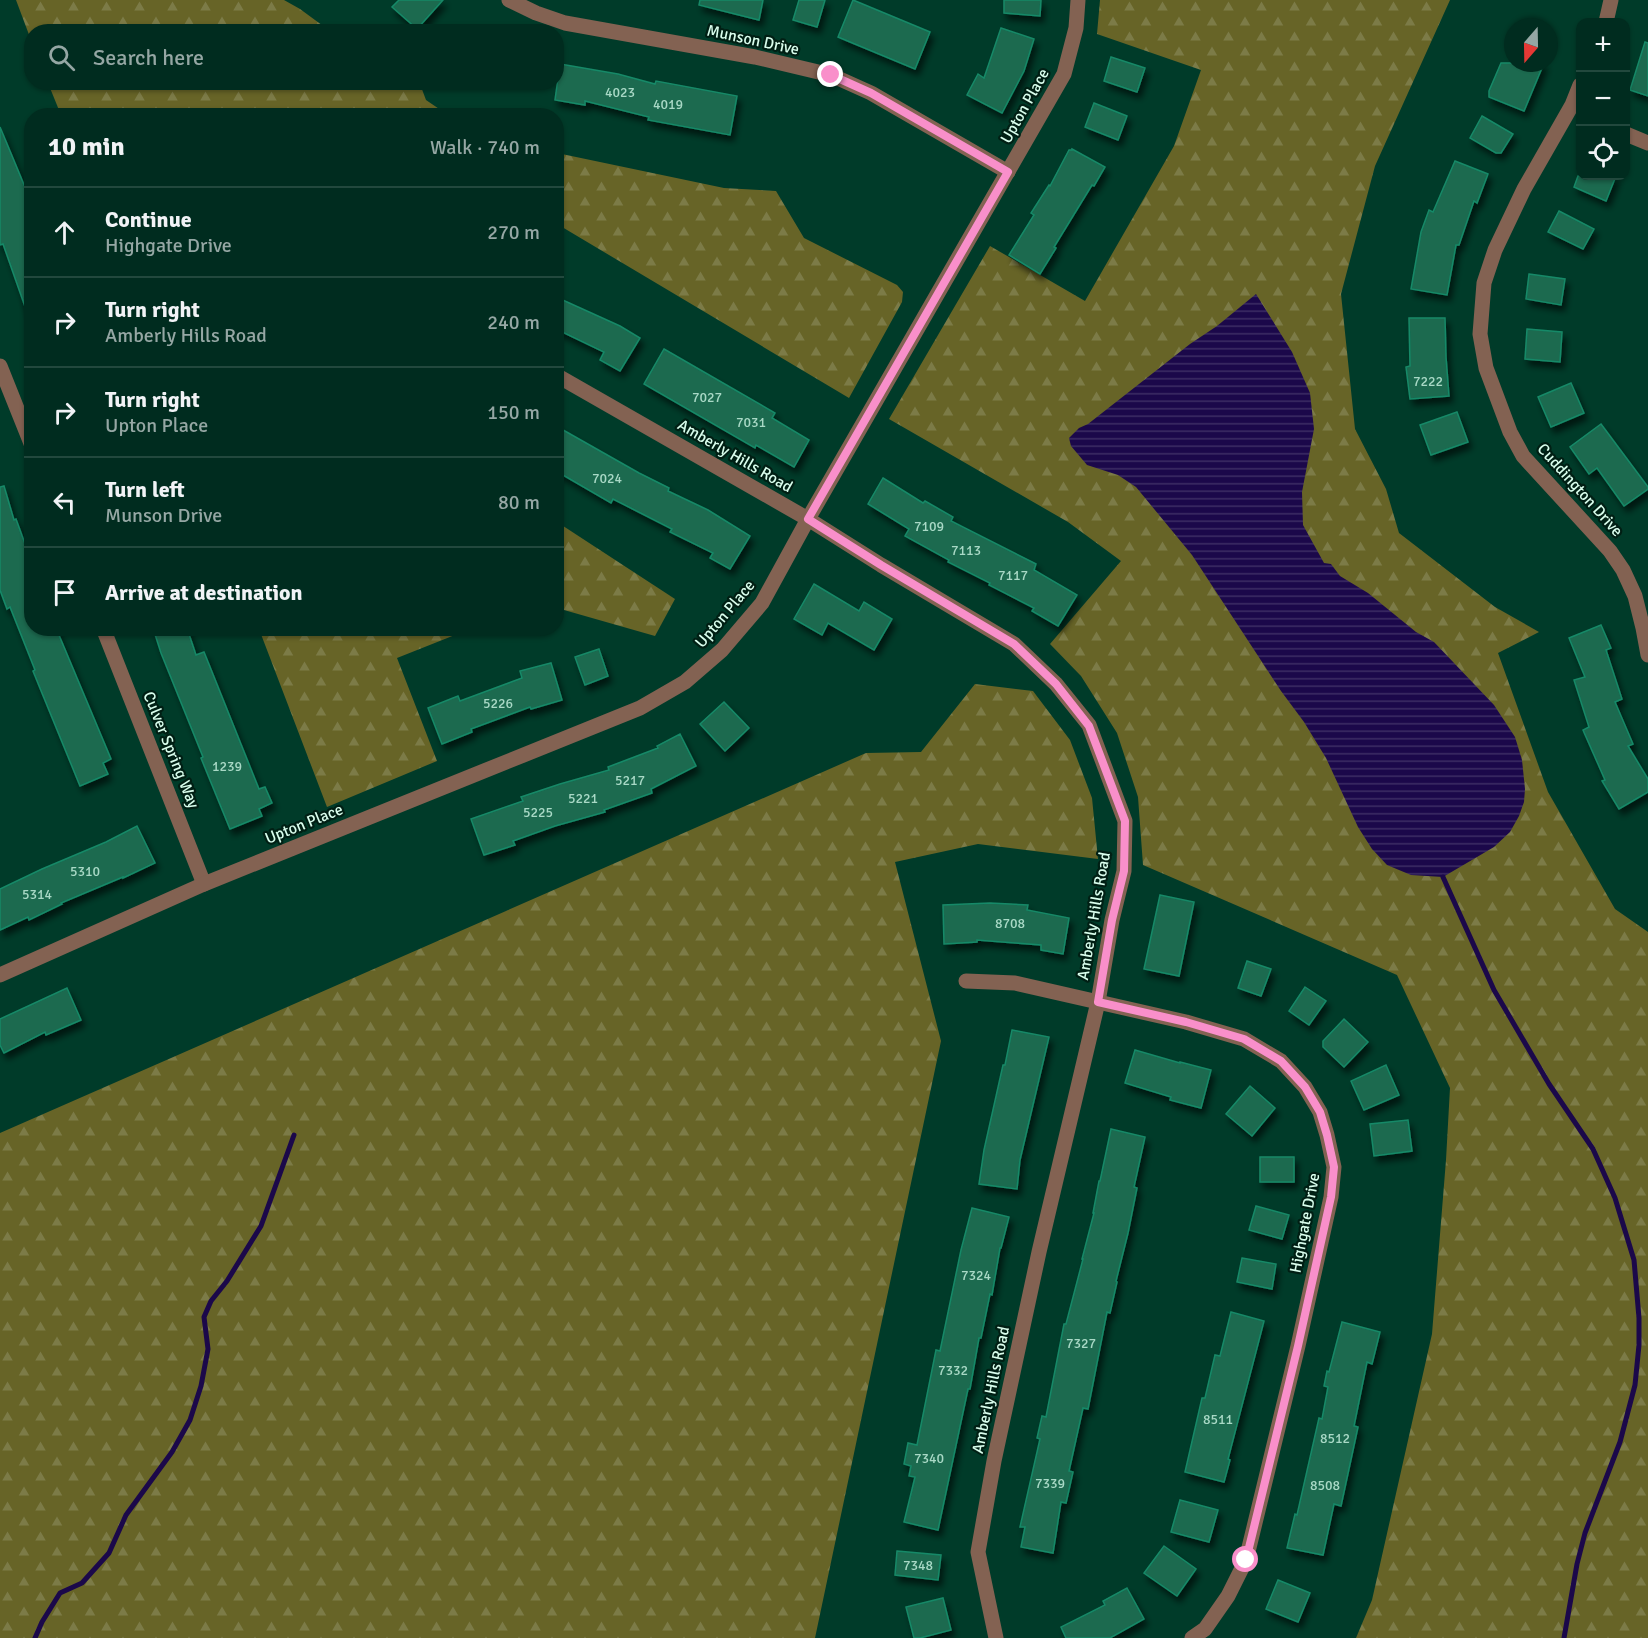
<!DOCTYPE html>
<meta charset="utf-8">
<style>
body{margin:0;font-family:Signika,sans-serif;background:#0a3428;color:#f1f3f6}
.controls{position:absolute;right:18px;top:18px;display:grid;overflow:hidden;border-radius:12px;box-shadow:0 2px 4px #0004}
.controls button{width:54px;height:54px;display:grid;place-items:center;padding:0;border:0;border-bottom:2px solid #22483d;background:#002c1f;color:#f1f3f6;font:30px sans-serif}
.compass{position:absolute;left:1504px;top:18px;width:54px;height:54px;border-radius:50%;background:#002c1f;box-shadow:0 2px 4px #0004;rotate:200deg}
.stop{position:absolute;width:18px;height:18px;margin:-14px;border:4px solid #f98fca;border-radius:50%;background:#fff}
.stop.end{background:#f98fca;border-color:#fff;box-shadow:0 2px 6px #0008}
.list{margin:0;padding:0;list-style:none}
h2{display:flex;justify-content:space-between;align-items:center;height:78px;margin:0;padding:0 24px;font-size:26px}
h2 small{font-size:20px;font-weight:400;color:#95a7a4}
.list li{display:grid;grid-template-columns:39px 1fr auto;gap:18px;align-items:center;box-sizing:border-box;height:90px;padding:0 24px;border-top:2px solid #22483d}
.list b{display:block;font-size:22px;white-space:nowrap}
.list p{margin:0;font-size:20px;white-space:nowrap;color:#95a7a4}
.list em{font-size:20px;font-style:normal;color:#95a7a4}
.icon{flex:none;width:33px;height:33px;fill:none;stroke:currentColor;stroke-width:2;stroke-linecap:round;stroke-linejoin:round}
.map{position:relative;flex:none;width:1648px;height:1638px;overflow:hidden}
.search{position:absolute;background:#002c1f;box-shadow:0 2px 4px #0004;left:24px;top:24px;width:540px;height:66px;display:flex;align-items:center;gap:15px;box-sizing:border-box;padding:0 21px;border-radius:24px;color:#95a7a4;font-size:22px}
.panel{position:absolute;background:#002c1f;box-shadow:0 2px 4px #0004;left:24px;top:108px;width:540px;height:528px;border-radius:24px}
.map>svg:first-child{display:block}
</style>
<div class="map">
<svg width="1648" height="1638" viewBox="0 0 1648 1638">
<defs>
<pattern id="forest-firs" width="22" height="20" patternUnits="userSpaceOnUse" patternTransform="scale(1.5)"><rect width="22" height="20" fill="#676427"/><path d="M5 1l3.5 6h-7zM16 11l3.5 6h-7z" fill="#7c7b47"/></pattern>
<pattern id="water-rules" width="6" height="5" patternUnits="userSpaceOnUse" patternTransform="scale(1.5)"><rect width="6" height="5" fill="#1b084a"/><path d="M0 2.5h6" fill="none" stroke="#3c2d64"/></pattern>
<filter id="shadow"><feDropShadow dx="3.5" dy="6" stdDeviation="3" flood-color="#0009"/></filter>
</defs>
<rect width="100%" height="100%" fill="#003b29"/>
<g fill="url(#forest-firs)">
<path d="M16 0H284L300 9 330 31 32 32 31 40Z"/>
<path d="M1100 0H1450L1375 166 1341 294 1355 429 1386 489 1399 533 1495 607 1539 632 1498 653 1548 792 1615 909 1648 932V1638H1356L1372 1600 1432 1334 1446 1160 1450 1088 1397 975 1143 865 1138 797 1117 733 1081 676 1050 644 1121 561 1068 522 889 419 990 246 1085 301 1174 146 1201 70 1097 34Z"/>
<path d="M48 83H414L420 84 426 100 448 115H61Z"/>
<path d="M557 153 724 188 776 191 804 238 897 285 903 292 902 302 849 398 557 224Z"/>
<path d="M557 522 675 599 655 636 557 608Z"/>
<path d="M259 629H470L397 658 437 761 327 807Z"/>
<path d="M975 684 1033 691 1070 740 1092 798 1098 859 978 844 895 862 941 1041 815 1638H0V1133L866 753 921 752Z"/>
</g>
<path fill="url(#water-rules)" d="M1256 294 1292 352 1310 393 1314 429 1302 492 1303 525 1324 563 1331 564 1340 576 1368 593 1416 632 1434 642 1494 705 1515 737 1522 760 1525 789 1524 802 1519 816 1510 832 1494 847 1443 877 1411 875 1387 865 1372 849 1358 827 1326 758 1304 722 1281 691 1192 555 1136 487 1118 475 1087 465 1071 446 1069 438 1079 428 1088 424 1190 344 1217 326Z"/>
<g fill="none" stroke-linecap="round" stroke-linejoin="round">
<g stroke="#1b084a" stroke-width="5">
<path d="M1443 877 1494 990 1549 1084 1593 1149 1615 1198 1634 1260 1639 1318V1345L1635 1385 1620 1442 1585 1533 1577 1564 1564 1638"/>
<path d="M35 1638 42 1622 60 1593 82 1583 109 1553 126 1515 172 1452 190 1420 201 1386 208 1349 204 1317 211 1301 227 1281 261 1226 294 1135"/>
</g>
</g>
<g fill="#1a6b50" stroke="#198967" stroke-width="1.5" filter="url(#shadow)">
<path d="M399 0H443L417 29 392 7Z"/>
<path d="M700 0H763L759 20 699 5Z"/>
<path d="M799 0H825L817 27 793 20Z"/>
<path d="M853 0 930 32 915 69 838 37Z"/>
<path d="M1004 0H1041L1040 16 1004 13Z"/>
<path d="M1001 28 1034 39 1024 71 1002 113 967 95 978 74 984 78Z"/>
<path d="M1645 42 1648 43V96L1630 90Z"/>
<path d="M1111 57 1145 68 1137 92 1104 81Z"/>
<path d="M1501 63H1544L1524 111 1489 97V91Z"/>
<path d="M560 64 618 74 655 84 656 81 737 96 730 135 648 120 649 117 585 101V105L555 100Z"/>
<path d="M1094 103 1127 116 1118 140 1085 127Z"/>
<path d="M1482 116 1513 134 1501 153H1496L1470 138Z"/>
<path d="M0 127 32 204V318H29L3 244 0 245Z"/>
<path d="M1072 149 1105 167 1094 186 1092 185 1054 247 1056 248 1040 274 1009 255 1034 215 1031 213 1049 185 1050 186 1069 150H1072Z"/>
<path d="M1455 161 1488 174 1477 203 1474 201 1459 245H1456L1447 295 1411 289 1421 232 1429 210 1433 212Z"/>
<path d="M1578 176H1616L1606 201 1574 187Z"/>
<path d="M1559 211 1594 229 1583 249 1548 232Z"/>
<path d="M1529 274 1565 279 1561 305 1526 299Z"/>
<path d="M556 297 620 326 640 338 620 371 600 360 604 352 556 329Z"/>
<path d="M1409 318H1445L1446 357 1449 396 1410 399 1406 367 1410 366Z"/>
<path d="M1527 329 1562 332 1560 362 1525 359Z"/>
<path d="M664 349 775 413 772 418 809 440 794 467 756 445 755 448 644 384Z"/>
<path d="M1571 383 1584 413 1551 427 1538 397Z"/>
<path d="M1457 412 1468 442 1431 455 1420 425Z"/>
<path d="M1601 424 1648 487V489L1624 506 1597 468 1589 474 1570 447Z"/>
<path d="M556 426 639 473 669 488 668 491 708 510 750 536 730 569 710 558 713 553 670 532 672 529 613 499 611 503 556 471Z"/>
<path d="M883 478 923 503 925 501 953 517 951 521 1036 564 1034 570 1077 595 1058 626 1032 611 1034 608 989 585 990 583 948 562 949 560 905 536 909 529 868 504Z"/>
<path d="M4 486 14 520 16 519 32 563V628H56L111 759 103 763 108 774 80 786 33 671 35 670 10 607 7 609 0 590V487Z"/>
<path d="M814 584 859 611 864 602 892 619 874 650 828 623 822 635 794 619Z"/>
<path d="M1601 625 1611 648 1606 650 1622 699 1615 702 1633 744 1628 746 1648 779V792L1619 809 1602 781 1605 780 1583 730 1589 727 1574 680 1585 677 1569 638Z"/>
<path d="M153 628H187L196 655 204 652 259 789 265 787 272 803 259 809 262 816 230 829 201 758 203 757 161 653Z"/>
<path d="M599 649 608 676 585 685 575 657Z"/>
<path d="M551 663 562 700 531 709 530 707 471 729 472 732 442 744 428 708 458 696 460 701 522 678 520 671Z"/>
<path d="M724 702 749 728 725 751 700 724Z"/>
<path d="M680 734 696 766 651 789 652 793 604 810 605 812 555 826 513 841 515 845 484 855 471 819 523 801 521 797 560 784 609 770 608 767 658 748 657 746Z"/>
<path d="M137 826 155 863 123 878V877L61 903 62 904 29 920 28 917 0 930V889L42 869 106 842Z"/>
<path d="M1160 895 1194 902 1179 976 1144 969Z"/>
<path d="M990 903 1028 905 1027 910 1069 918 1063 954 1041 950V945L977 940V942L944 944 943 905Z"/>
<path d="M1247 961 1271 969 1261 996 1238 988Z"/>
<path d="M1305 987 1326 1001 1309 1025 1289 1011Z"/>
<path d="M67 988 81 1020 46 1035 45 1032 4 1053 0 1045V1019Z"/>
<path d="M1344 1019 1368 1042 1344 1067 1323 1047V1041Z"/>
<path d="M1012 1030 1049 1037 1020 1160 1017 1189 979 1184 984 1150 1003 1065H1005Z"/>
<path d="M1135 1050 1180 1063V1062L1211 1070 1201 1108 1170 1100 1171 1097 1125 1083Z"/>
<path d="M1386 1065 1399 1095 1364 1110 1351 1081Z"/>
<path d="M1250 1086 1275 1108 1252 1136 1226 1114Z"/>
<path d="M1408 1120 1412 1151 1374 1156 1370 1124Z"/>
<path d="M1111 1129 1145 1137 1134 1187 1137 1188 1128 1233 1116 1281 1117 1282 1110 1313 1107 1312 1088 1409 1083 1408 1069 1471 1073 1472 1066 1503 1061 1502 1053 1553 1021 1547 1025 1527H1020L1040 1439 1037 1438 1042 1416 1046 1417 1064 1324H1066L1083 1259H1082L1094 1213H1093L1099 1181H1100Z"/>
<rect x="1260" y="1157" width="34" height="25"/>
<path d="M1256 1206 1289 1215 1282 1239 1249 1230Z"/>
<path d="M972 1208 1009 1217 1001 1248H1000L992 1295 990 1294 981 1338H979L970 1389H968L938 1530 904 1522 915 1477 909 1476 911 1466 904 1464 908 1443 917 1445 936 1350 940 1351 961 1250Z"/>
<path d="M1242 1258 1276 1264 1272 1289 1237 1282Z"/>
<path d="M1231 1312 1264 1321 1228 1459 1230 1460 1224 1482 1185 1472 1202 1398H1205L1215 1355 1220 1356Z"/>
<path d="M1342 1322 1380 1332 1372 1364 1367 1362 1354 1426 1358 1427 1341 1506 1334 1504 1323 1555 1287 1548 1295 1514 1297 1515 1319 1418 1322 1419 1328 1387 1324 1386 1327 1371 1329 1372Z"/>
<path d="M1180 1500 1218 1510 1209 1542 1171 1532Z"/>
<path d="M1164 1546 1196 1569 1177 1596 1144 1573Z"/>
<path d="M897 1551 941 1555 938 1580 895 1575Z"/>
<path d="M1278 1580 1310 1593 1298 1622 1266 1609Z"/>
<path d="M1127 1588 1144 1619 1110 1638H1066L1061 1627 1105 1605 1103 1601Z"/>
<path d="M943 1598 951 1630 920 1638H914L906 1607Z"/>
</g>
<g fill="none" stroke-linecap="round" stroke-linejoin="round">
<g stroke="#836252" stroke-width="15">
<path d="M509 0 536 13 565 23 755 57 831 75 871 93 1008 172"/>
<path d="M1606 22 1611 0"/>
<path d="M1580 85 1572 105 1524 189 1495 250 1484 283 1480 334 1486 368 1510 432 1523 456 1610 551 1623 570 1635 596 1643 628 1648 655"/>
<path d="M1626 134 1648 143"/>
<path d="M0 366 32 446"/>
<path d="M556 375 808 519 881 565 1014 644 1056 684 1089 725 1125 821 1124 871 1112 920 1098 1002 1039 1252 994 1461 978 1552 996 1638"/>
<path d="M103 628 204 884"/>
<path d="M0 975 204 884 640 708 685 682 722 650 762 603 808 519 1064 74 1076 28 1078 0"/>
<path d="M966 981 1015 983 1186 1022 1244 1039 1281 1061 1305 1087 1320 1112 1327 1135 1334 1167 1331 1197 1298 1346 1246 1560 1228 1596 1205 1629 1192 1638"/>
</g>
</g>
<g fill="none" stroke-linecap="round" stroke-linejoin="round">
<path stroke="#f98fca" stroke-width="8" d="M831 75 871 93 1008 172 808 519 881 565 1014 644 1056 684 1089 726 1125 821 1124 871 1112 920 1098 1002 1186 1022 1244 1039 1281 1061 1305 1087 1320 1112 1327 1135 1334 1167 1331 1197 1298 1346 1246 1560"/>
</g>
<g text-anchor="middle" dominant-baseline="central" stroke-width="4.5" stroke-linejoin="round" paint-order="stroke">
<g font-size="14" fill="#a9d9c6">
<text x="620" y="92">4023</text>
<text x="668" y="104">4019</text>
<text x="1428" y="381">7222</text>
<text x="707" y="397">7027</text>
<text x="751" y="422">7031</text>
<text x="607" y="478">7024</text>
<text x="929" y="526">7109</text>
<text x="966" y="550">7113</text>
<text x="1013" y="575">7117</text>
<text x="498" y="703">5226</text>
<text x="227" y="766">1239</text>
<text x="630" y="780">5217</text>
<text x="583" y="798">5221</text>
<text x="538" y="812">5225</text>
<text x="85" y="871">5310</text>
<text x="37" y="894">5314</text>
<text x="1010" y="923">8708</text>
<text x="976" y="1275">7324</text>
<text x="1081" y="1343">7327</text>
<text x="953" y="1370">7332</text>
<text x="1218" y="1419">8511</text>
<text x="1335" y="1438">8512</text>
<text x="929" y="1458">7340</text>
<text x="1050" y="1483">7339</text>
<text x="1325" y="1485">8508</text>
<text x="918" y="1565">7348</text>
</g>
<g font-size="16" fill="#d9feed" stroke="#001f14">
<text transform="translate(753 40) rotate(12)">Munson Drive</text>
<text transform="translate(1025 106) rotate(-61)">Upton Place</text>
<text transform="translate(735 456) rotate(30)">Amberly Hills Road</text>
<text transform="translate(1580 490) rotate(48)">Cuddington Drive</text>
<text transform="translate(725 614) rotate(-50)">Upton Place</text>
<text transform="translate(171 750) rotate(68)">Culver Spring Way</text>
<text transform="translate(304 824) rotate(-22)">Upton Place</text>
<text transform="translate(1094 916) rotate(-80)">Amberly Hills Road</text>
<text transform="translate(1305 1223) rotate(-79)">Highgate Drive</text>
<text transform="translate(991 1390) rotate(-78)">Amberly Hills Road</text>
</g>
</g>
</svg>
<div class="controls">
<button>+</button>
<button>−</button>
<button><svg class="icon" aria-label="locate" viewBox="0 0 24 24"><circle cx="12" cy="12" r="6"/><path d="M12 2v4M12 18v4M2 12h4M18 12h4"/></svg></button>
</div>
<svg class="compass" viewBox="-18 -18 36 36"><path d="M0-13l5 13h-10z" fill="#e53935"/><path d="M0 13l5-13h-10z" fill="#95a7a4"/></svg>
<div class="stop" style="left:1246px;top:1560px"></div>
<div class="stop end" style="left:831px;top:75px"></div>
<div class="search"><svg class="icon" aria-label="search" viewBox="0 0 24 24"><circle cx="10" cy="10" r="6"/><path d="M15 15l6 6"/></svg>Search here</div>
<section class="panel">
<h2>10 min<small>Walk · 740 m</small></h2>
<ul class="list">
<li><svg class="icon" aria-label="ahead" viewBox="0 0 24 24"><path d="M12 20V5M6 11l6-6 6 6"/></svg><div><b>Continue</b><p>Highgate Drive</p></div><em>270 m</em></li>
<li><svg class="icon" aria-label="right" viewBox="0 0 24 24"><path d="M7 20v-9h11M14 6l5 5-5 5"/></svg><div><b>Turn right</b><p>Amberly Hills Road</p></div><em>240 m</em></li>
<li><svg class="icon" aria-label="right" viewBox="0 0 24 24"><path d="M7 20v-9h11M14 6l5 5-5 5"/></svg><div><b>Turn right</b><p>Upton Place</p></div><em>150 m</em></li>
<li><svg class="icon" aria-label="left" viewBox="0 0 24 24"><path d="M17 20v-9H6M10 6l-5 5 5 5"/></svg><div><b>Turn left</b><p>Munson Drive</p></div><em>80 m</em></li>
<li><svg class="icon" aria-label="arrive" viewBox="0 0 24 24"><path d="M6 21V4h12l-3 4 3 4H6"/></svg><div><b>Arrive at destination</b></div></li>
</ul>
</section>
</div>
